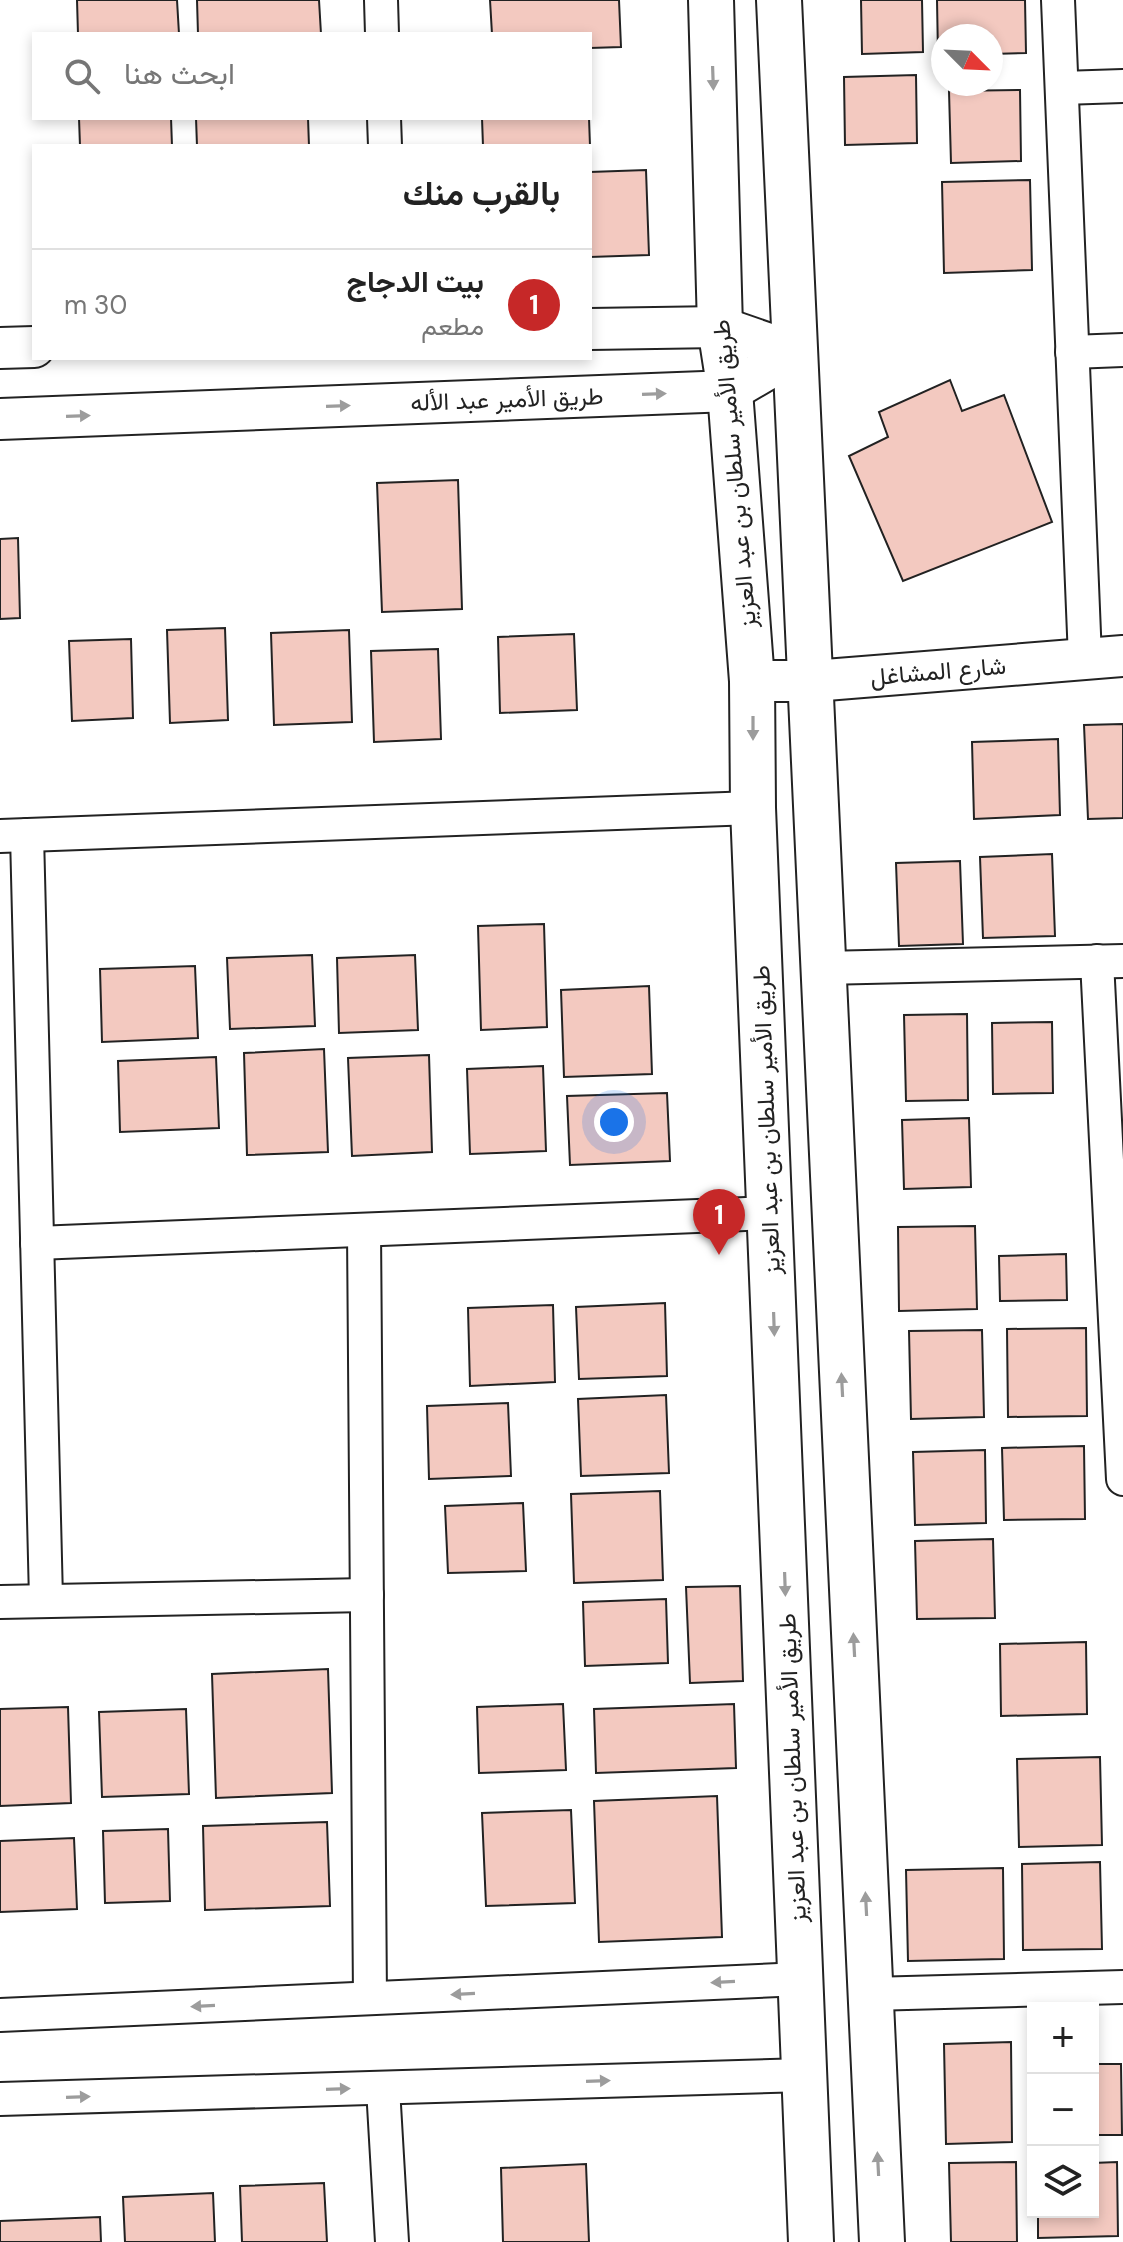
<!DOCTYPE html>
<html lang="ar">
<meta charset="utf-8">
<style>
body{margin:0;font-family:"DM Sans",Vazirmatn,sans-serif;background:#f6f6f6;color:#222;direction:rtl}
.controls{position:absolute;right:24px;bottom:24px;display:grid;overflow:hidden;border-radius:0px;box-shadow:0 4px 12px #0003}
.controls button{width:72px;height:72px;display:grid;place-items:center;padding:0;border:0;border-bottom:2px solid #e0e0e0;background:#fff;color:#222;font:40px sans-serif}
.compass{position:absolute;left:931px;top:24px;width:72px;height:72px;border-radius:50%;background:#fff;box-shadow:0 4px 12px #0003;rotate:114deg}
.you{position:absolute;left:614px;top:1122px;width:28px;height:28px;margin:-20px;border:6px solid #fff;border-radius:50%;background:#1a73e8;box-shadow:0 0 0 12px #1a73e833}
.badge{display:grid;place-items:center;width:52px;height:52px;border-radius:50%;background:#c62828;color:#fff;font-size:26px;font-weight:700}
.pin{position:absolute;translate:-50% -66px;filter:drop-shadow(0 2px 4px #0008)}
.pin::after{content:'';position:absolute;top:42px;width:28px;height:24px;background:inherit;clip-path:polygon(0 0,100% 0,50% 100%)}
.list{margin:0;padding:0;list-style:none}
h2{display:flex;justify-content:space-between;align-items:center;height:104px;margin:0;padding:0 32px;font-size:34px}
h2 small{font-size:26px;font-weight:400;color:#767676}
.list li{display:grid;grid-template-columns:52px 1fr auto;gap:24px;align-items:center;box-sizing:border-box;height:112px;padding:0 32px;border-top:2px solid #e0e0e0}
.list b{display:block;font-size:30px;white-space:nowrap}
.list p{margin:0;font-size:26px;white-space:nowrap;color:#767676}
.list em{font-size:26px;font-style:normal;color:#767676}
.icon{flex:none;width:44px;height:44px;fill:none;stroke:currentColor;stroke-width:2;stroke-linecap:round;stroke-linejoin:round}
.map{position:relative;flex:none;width:1123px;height:2242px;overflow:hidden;direction:ltr}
.search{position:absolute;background:#fff;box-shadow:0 4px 12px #0003;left:32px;top:32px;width:560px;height:88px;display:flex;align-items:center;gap:20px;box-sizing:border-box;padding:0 28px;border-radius:0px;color:#767676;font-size:30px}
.panel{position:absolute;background:#fff;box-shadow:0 4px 12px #0003;left:32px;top:144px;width:560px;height:216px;border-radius:0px;direction:rtl}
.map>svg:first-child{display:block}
</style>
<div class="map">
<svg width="1123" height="2242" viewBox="0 0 1123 2242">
<rect width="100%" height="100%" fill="#fff"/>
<g fill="#f3c9c0" stroke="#222" stroke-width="2">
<path d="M77 0H177L179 34H78Z"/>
<path d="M197 0H319L321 34H198Z"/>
<path d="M490 0H619L621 47 590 48V34H492Z"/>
<path d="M861 0H922L923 52 862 54Z"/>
<path d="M937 0H1025L1026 53 991 54V36H943V55H938Z"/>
<path d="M916 75 917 143 845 145 844 77Z"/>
<path d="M1020 90 1021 161 951 163 949 91Z"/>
<path d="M79 118H171L172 146H80Z"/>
<path d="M196 118H308L309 146H197Z"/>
<path d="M482 118H589L590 146H483Z"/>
<path d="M646 170 649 255 590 257V172Z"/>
<path d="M1030 180 1032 270 944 273 942 182Z"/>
<path d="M950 380 962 411 1004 395 1052 522 903 581 849 456 888 437 879 412Z"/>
<path d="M458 480 462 609 382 612 377 483Z"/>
<path d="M18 538 20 618 0 619V539Z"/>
<path d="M225 628 228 720 170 723 167 630Z"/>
<path d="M349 630 352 722 274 725 271 633Z"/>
<path d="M574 634 577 710 500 713 498 637Z"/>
<path d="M131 639 133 718 72 721 69 641Z"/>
<path d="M438 649 441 739 374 742 371 651Z"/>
<path d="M1123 724V818L1088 819 1084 725Z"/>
<path d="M1058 739 1060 815 974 819 972 742Z"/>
<path d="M1052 854 1055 936 983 938 980 857Z"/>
<path d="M960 861 963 944 899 946 896 863Z"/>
<path d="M544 924 547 1027 481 1030 478 926Z"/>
<path d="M312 955 315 1026 230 1029 227 958Z"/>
<path d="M415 955 418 1030 339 1033 337 958Z"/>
<path d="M195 966 198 1038 102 1042 100 969Z"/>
<path d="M649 986 652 1074 564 1077 561 990Z"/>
<path d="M967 1014 968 1100 906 1101 904 1015Z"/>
<path d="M1052 1022 1053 1093 993 1094 992 1023Z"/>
<path d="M324 1049 328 1152 247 1155 244 1053Z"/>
<path d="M429 1055 432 1152 352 1156 348 1058Z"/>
<path d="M216 1057 219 1128 120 1132 118 1061Z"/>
<path d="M543 1066 546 1151 470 1154 467 1069Z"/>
<path d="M667 1093 670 1161 570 1165 567 1096Z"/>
<path d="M969 1118 971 1187 904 1189 902 1120Z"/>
<path d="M975 1226 977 1309 899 1311 898 1227Z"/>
<path d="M1066 1254 1067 1300 1000 1301 999 1256Z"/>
<path d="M665 1303 667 1376 579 1379 576 1307Z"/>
<path d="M553 1305 555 1382 470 1386 468 1308Z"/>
<path d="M1086 1328 1087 1416 1008 1417 1007 1329Z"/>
<path d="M982 1330 984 1417 911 1419 909 1331Z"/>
<path d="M666 1395 669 1473 581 1476 578 1399Z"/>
<path d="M508 1403 511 1476 429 1479 427 1406Z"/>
<path d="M1084 1446 1085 1519 1004 1520 1002 1448Z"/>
<path d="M985 1450 986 1523 915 1525 913 1452Z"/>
<path d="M660 1491 663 1580 574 1583 571 1494Z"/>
<path d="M523 1503 526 1571 448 1573 445 1506Z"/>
<path d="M993 1539 995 1618 917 1619 915 1541Z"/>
<path d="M740 1586 743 1681 690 1683 686 1587Z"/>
<path d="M666 1599 668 1663 585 1666 583 1602Z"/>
<path d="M1086 1642 1087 1714 1001 1716 1000 1644Z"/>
<path d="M328 1669 332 1793 216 1798 212 1674Z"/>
<path d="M563 1704 566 1770 479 1773 477 1707Z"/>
<path d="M734 1704 736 1768 596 1773 594 1709Z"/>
<path d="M68 1707 71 1803 0 1806V1709Z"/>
<path d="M186 1709 189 1794 102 1797 99 1712Z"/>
<path d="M1100 1757 1102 1845 1019 1847 1017 1759Z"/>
<path d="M717 1796 722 1937 599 1942 594 1801Z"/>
<path d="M571 1810 575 1903 486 1906 482 1813Z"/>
<path d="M327 1822 330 1906 205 1910 203 1826Z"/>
<path d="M168 1829 170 1901 105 1903 103 1831Z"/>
<path d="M74 1838 77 1909 0 1912V1841Z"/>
<path d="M1100 1862 1102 1949 1023 1950 1022 1864Z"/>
<path d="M1003 1868 1004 1959 908 1961 906 1870Z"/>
<path d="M1011 2042 1012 2142 946 2144 944 2044Z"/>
<path d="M1093 2064H1121L1122 2135H1093Z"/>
<path d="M1016 2162 1017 2242H951L949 2163Z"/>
<path d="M1117 2162 1118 2236 1038 2238V2212H1093V2163Z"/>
<path d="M586 2164 589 2242H503L501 2168Z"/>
<path d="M324 2183 327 2242H242L240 2186Z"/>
<path d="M213 2193 215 2242H125L123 2197Z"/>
<path d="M100 2217 101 2242H0V2221Z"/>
</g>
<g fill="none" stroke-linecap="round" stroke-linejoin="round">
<defs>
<g id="minor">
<path d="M381 0 382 34"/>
<path d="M1058 0 1085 658"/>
<path d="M1062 88 1123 86"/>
<path d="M384 118 385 146"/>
<path d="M1072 352 1123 350"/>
<path d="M27 835 46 1599"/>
<path d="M0 836 753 808"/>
<path d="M1097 961 1123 1479"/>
<path d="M823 968 1123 961"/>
<path d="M364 1230 370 1998"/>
<path d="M37 1243 770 1213"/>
<path d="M0 1602 367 1595"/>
<path d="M870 1994 1123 1987"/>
<path d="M0 2015 801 1979"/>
<path d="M383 2088 392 2242"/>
<path d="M0 2099 805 2075"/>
</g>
<g id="tertiary">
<path d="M0 348 34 347"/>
<path d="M0 419 730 391 795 353 720 327 590 329"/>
<path d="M752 681H813L1123 656"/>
</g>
<g id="secondary">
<path d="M711 0 720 327 730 391 752 681 753 808 811 2242"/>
<path d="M779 0 882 2242"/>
</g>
</defs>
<use href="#minor" stroke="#222" stroke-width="36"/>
<use href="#tertiary" stroke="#222" stroke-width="44"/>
<use href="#secondary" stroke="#222" stroke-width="48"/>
<use href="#minor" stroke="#fff" stroke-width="32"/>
<use href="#tertiary" stroke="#fff" stroke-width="40"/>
<use href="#secondary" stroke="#fff" stroke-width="44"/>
</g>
<defs><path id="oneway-solid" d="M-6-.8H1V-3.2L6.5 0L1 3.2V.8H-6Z" transform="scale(2)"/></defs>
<g fill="#9c9c9c">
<use href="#oneway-solid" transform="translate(713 78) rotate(88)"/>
<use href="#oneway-solid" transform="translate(654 394) rotate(-2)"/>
<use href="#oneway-solid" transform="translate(338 406) rotate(-2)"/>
<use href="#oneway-solid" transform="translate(78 416) rotate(-2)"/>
<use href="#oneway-solid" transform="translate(753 728) rotate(90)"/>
<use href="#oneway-solid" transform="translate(774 1324) rotate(88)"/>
<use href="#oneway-solid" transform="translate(842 1385) rotate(-93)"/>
<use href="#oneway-solid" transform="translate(785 1584) rotate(88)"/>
<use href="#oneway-solid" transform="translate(854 1645) rotate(-93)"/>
<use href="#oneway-solid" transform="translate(866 1904) rotate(-93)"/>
<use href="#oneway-solid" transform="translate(723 1982) rotate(177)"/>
<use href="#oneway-solid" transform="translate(463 1994) rotate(177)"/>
<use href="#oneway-solid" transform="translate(203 2006) rotate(177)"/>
<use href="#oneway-solid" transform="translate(598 2081) rotate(-2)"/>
<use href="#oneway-solid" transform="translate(338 2089) rotate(-2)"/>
<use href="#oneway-solid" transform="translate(78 2097) rotate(-2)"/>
<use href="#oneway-solid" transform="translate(878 2164) rotate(-93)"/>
</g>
<g text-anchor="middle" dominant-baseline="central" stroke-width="6" stroke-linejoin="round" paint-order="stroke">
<g font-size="24" fill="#222" stroke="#fff">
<text transform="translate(507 399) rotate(-2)">طريق الأمير عبد الأله</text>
<text transform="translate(734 474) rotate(-95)">طريق الأمير سلطان بن عبد العزيز</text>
<text transform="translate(938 671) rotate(-5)">شارع المشاغل</text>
<text transform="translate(766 1120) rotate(-92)">طريق الأمير سلطان بن عبد العزيز</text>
<text transform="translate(792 1768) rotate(-92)">طريق الأمير سلطان بن عبد العزيز</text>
</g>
</g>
</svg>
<div class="controls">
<button>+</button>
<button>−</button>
<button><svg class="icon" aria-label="layers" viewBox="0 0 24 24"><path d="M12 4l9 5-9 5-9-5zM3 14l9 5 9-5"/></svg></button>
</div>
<svg class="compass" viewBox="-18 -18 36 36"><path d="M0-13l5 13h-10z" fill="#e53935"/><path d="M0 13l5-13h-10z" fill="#767676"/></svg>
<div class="you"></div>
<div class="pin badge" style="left:719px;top:1255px">1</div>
<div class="search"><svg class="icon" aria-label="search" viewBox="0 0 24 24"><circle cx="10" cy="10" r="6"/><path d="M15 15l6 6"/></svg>ابحث هنا</div>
<section class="panel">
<h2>بالقرب منك<small></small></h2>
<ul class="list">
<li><span class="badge">1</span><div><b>بيت الدجاج</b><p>مطعم</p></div><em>30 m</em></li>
</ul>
</section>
</div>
